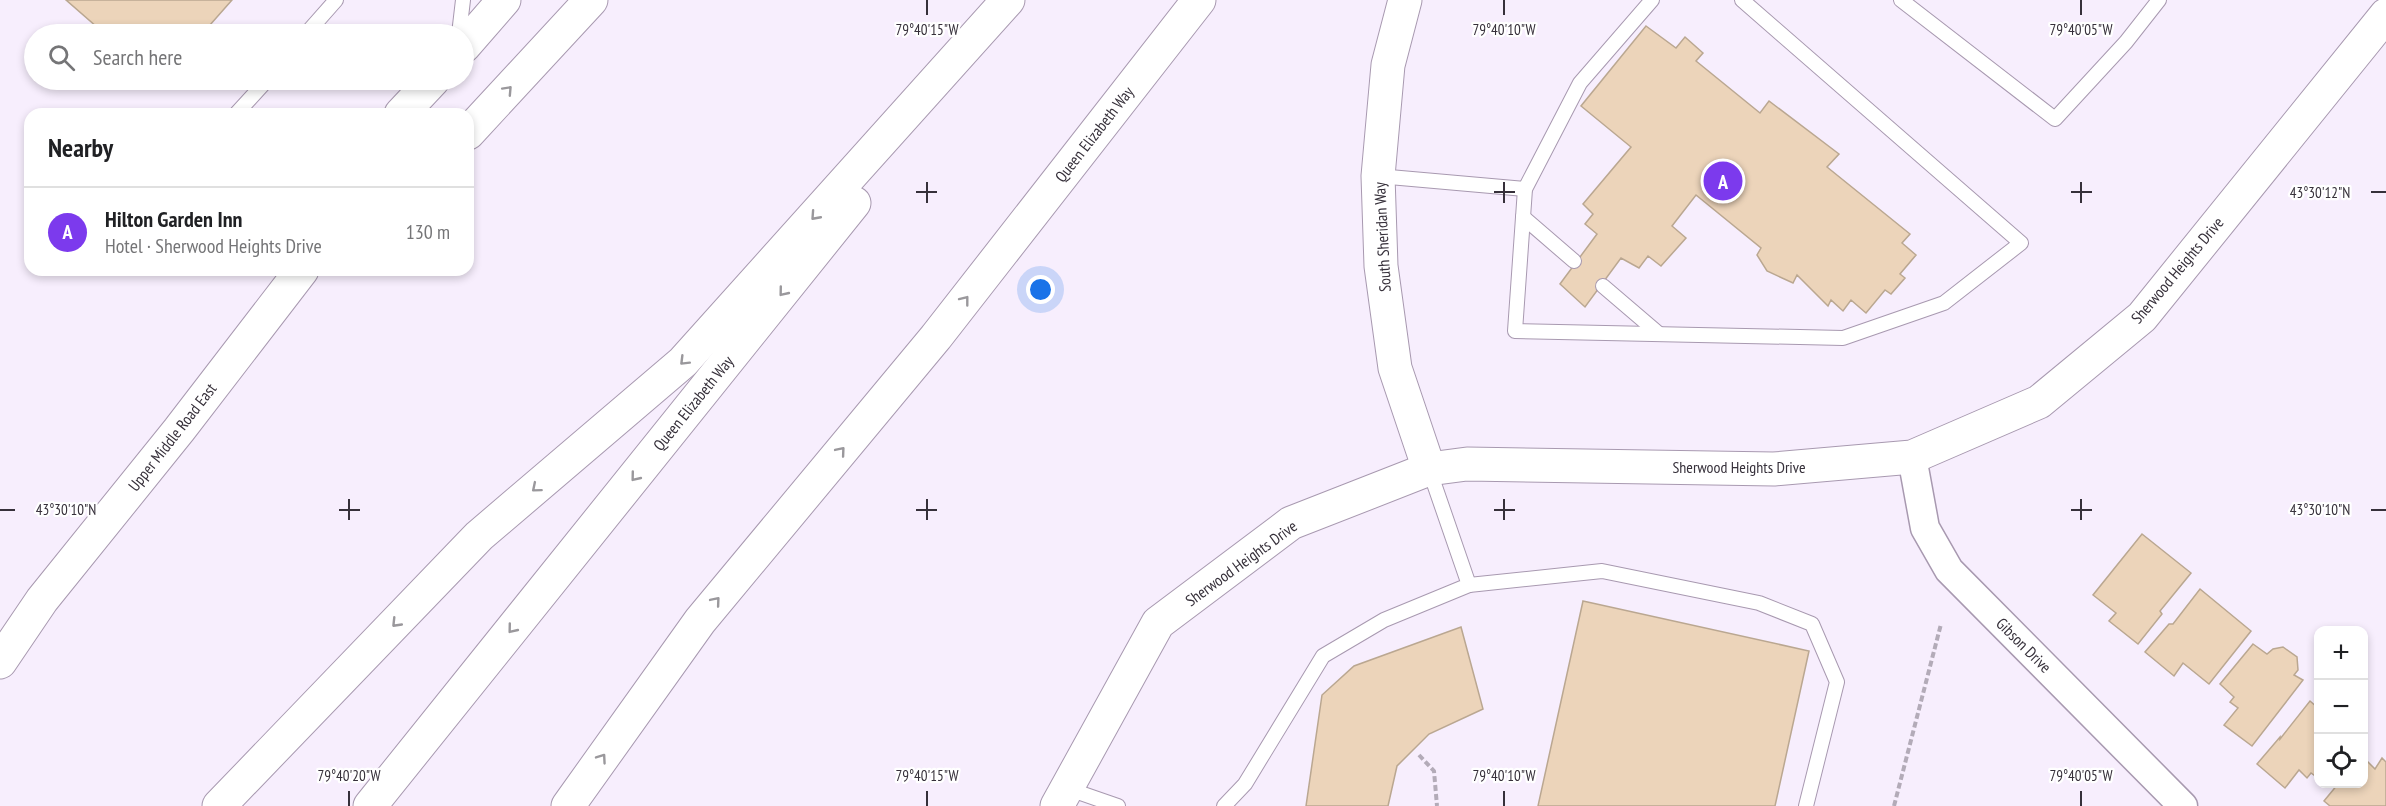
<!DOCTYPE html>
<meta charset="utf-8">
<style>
body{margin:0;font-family:"PT Sans Narrow",sans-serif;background:#f6f6f6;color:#202124}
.controls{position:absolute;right:18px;bottom:18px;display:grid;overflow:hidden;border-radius:12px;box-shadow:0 3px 9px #0003}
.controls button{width:54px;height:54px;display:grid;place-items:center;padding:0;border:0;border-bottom:2px solid #e0e0e0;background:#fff;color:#202124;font:30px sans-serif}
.you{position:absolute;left:1041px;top:290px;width:21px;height:21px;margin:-15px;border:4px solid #fff;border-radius:50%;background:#1a73e8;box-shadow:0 0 0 9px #1a73e833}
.badge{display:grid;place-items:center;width:39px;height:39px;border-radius:50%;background:#7c3aed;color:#fff;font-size:20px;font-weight:700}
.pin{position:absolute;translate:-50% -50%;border:3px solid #fff;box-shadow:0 2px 6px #0006}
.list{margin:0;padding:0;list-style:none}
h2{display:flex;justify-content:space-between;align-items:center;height:78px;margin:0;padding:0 24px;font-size:26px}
h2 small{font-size:20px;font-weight:400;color:#757577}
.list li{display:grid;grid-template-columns:39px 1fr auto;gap:18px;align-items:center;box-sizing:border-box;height:90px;padding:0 24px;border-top:2px solid #e0e0e0}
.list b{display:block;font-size:22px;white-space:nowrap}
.list p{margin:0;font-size:20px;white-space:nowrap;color:#757577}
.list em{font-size:20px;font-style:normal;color:#757577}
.icon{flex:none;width:33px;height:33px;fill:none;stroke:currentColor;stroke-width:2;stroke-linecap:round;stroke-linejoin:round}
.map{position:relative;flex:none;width:2386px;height:806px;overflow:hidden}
.search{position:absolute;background:#fff;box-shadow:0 3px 9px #0003;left:24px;top:24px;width:450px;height:66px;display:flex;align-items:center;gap:15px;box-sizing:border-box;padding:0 21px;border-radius:33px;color:#757577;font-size:22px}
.panel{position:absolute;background:#fff;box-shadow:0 3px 9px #0003;left:24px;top:108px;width:450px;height:168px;border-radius:18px}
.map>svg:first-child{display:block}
</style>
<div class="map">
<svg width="2386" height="806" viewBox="0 0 2386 806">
<rect width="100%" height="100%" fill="#f7eefd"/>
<g fill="#ecd4ba" stroke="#baa791" stroke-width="1.5">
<path d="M66 0H232L202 34H105Z"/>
<path d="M1646 26 1676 48 1685 37 1703 53 1696 61 1760 113 1769 101 1839 154 1827 167 1910 234 1902 243 1916 255 1900 274 1905 278 1891 294 1885 290 1866 313 1851 300 1843 311 1831 300 1828 306 1797 275 1793 283 1767 271 1757 255 1761 248 1696 195 1672 226 1686 238 1661 266 1648 256 1639 268 1621 258 1585 307 1560 284 1597 234 1585 224 1593 214 1583 204 1631 147 1581 106Z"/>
<path d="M2142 534 2191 573 2160 611 2162 614 2138 644 2109 621 2116 613 2093 595Z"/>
<path d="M2200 589 2251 631 2209 684 2183 663 2174 676 2145 652 2169 624H2173Z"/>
<path d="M1583 601 1809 651 1775 806H1538Z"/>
<path d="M1461 627 1483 709 1429 734 1397 766 1388 806H1306L1322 695 1354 666Z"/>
<path d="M2253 644 2267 654 2273 649 2283 647 2297 657 2298 670 2294 675 2303 680 2252 746 2224 725 2238 708 2230 702 2234 697 2220 684Z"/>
<path d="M2310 701 2318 708V778L2311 773 2307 778 2299 770 2285 788 2257 764 2280 737V739Z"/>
<path d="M2364 758 2375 769 2382 758 2386 762V806H2330L2324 801 2338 784H2364Z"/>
</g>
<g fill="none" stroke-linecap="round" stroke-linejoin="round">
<defs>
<g id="service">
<path d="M1652 0 1580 83 1525 189 1515 331 1843 338 1944 303 2021 243 1742 0"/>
<path d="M1901 0 2055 119 2126 42 2159 0"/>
<path d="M306 34 336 0"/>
<path d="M459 34 463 0"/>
<path d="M236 114 267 80"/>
<path d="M1378 176 1525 189"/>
<path d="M1523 217 1574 261"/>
<path d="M1603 286 1658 333"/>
<path d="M1469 585 1602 571 1759 603 1812 624 1837 682 1806 806"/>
<path d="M1066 788 1118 806"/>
<path d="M1224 806 1245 784 1323 656 1384 620 1469 585 1429 469"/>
</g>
<path id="minor" d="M1912 457 1925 528 1949 570 2183 806"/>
<g id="tertiary">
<path d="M1405 0 1388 65 1378 176 1381 266 1395 368 1429 469"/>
<path d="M464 46 504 0"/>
<path d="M401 114 433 80"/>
<path d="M468 133 591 0"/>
<path d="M0 662 42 600 179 430 302 270"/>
<path d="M1057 806 1158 623 1291 523 1429 469 1467 464 1774 469 1912 457 2039 402 2142 317 2386 15"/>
</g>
<g id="motorway">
<path d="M219 806 479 536 683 362 1008 0"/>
<path d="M370 806 854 203"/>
<path d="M568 806 700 621 936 337 1199 0"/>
</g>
</defs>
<use href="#service" stroke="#a899b0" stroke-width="16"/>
<use href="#minor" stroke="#a899b0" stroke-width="31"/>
<use href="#tertiary" stroke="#a899b0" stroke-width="35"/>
<use href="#motorway" stroke="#a899b0" stroke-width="35"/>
<g stroke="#b3abb8" stroke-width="4" stroke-dasharray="6 3" stroke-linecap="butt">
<path d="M1419 755 1434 771 1437 806"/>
<path d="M1894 806 1941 624"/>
</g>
<use href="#service" stroke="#fff" stroke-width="14"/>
<use href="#minor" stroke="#fff" stroke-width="28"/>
<use href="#tertiary" stroke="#fff" stroke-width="33"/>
<use href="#motorway" stroke="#fff" stroke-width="33"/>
</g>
<defs><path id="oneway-chevron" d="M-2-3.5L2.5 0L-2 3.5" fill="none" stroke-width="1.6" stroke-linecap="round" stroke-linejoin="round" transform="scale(1.5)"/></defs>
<g stroke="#9a989c">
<use href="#oneway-chevron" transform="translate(508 90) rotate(-47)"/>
<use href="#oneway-chevron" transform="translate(815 216) rotate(132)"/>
<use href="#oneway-chevron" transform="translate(783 292) rotate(129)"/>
<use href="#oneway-chevron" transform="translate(965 300) rotate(-52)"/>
<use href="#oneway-chevron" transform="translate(684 361) rotate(135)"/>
<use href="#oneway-chevron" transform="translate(841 451) rotate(-50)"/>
<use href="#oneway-chevron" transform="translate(635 477) rotate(129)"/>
<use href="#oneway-chevron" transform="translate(536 488) rotate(140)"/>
<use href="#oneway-chevron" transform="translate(716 601) rotate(-50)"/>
<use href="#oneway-chevron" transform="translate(396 623) rotate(134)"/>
<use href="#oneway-chevron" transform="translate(512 629) rotate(129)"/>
<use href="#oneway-chevron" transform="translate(602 758) rotate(-55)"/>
</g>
<path fill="none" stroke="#36303a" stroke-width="2" d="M927 0V15M1504 0V15M2081 0V15M927 182V203M1504 182V203M2081 182V203M916 192H937M1494 192H1515M2071 192H2092M2371 192H2386M349 499V520M927 499V520M1504 499V520M2081 499V520M0 510H15M339 510H360M916 510H937M1494 510H1515M2071 510H2092M2371 510H2386M349 791V806M927 791V806M1504 791V806M2081 791V806"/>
<g text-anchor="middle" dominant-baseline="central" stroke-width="4.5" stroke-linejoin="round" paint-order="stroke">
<g font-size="16" fill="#36303a" stroke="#fff">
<text transform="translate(1094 134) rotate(-52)">Queen Elizabeth Way</text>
<text transform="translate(1382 237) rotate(-93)">South Sheridan Way</text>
<text transform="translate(2177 270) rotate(-50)">Sherwood Heights Drive</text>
<text transform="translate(693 403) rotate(-51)">Queen Elizabeth Way</text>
<text transform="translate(172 437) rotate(-52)">Upper Middle Road East</text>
<text x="1739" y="467">Sherwood Heights Drive</text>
<text transform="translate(1241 563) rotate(-36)">Sherwood Heights Drive</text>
<text transform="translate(2024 645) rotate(45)">Gibson Drive</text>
</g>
</g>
<g font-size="15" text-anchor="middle" fill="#36303a" stroke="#fff" stroke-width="4.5" stroke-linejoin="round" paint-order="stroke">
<text x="927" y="35">79°40'15"W</text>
<text x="1504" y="35">79°40'10"W</text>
<text x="2081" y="35">79°40'05"W</text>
<text x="2320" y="198">43°30'12"N</text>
<text x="66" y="515">43°30'10"N</text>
<text x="2320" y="515">43°30'10"N</text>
<text x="349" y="781">79°40'20"W</text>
<text x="927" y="781">79°40'15"W</text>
<text x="1504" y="781">79°40'10"W</text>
<text x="2081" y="781">79°40'05"W</text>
</g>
</svg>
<div class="controls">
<button>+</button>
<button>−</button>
<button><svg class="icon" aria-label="locate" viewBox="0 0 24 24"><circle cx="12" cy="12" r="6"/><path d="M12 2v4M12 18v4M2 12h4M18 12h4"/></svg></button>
</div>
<div class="you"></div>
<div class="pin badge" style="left:1723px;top:181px">A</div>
<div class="search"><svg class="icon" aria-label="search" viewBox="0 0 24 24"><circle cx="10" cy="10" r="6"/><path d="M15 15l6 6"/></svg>Search here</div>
<section class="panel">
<h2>Nearby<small></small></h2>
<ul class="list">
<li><span class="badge">A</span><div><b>Hilton Garden Inn</b><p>Hotel · Sherwood Heights Drive</p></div><em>130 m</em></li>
</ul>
</section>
</div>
